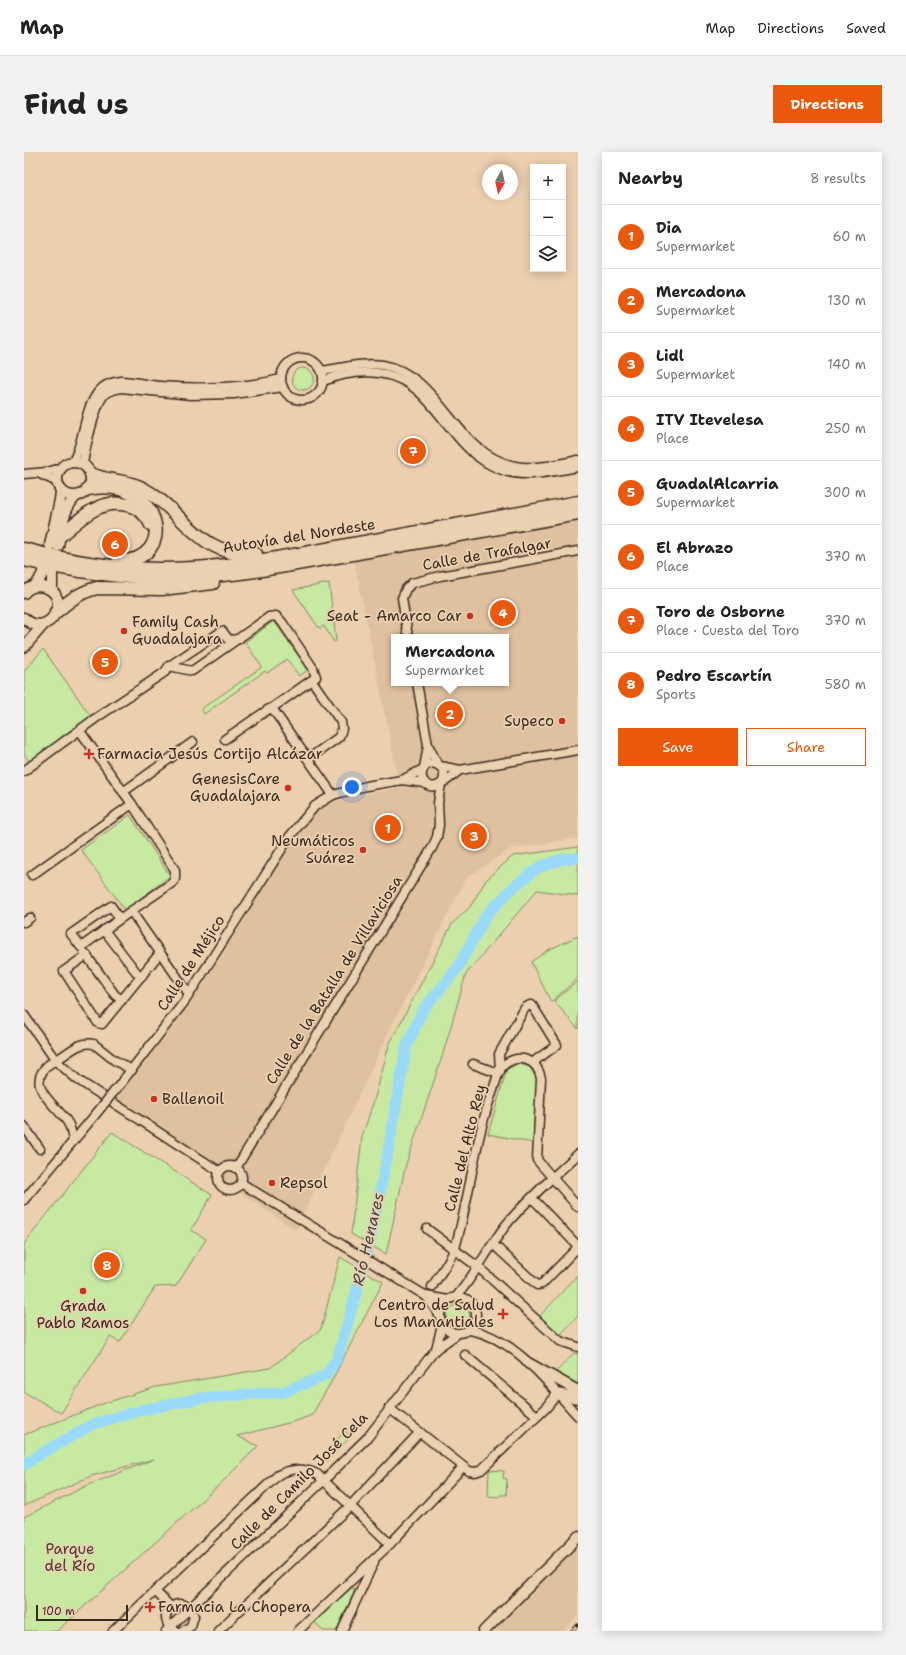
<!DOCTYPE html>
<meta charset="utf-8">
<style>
body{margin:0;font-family:"Shantell Sans",sans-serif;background:#f2f2f2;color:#222}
.controls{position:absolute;right:12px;top:12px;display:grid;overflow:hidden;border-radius:0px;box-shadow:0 2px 10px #0003}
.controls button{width:36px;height:36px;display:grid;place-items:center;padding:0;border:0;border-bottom:1px solid #e0e0e0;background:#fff;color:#222;font:20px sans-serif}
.compass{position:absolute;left:458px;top:12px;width:36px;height:36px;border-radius:50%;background:#fff;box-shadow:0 2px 10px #0003;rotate:188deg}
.scale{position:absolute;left:12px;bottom:10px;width:92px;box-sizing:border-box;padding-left:4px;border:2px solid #3b2a1e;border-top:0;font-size:11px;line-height:14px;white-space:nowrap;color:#3b2a1e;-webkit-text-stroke:3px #ead1b2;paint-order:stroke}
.you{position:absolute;left:328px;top:635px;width:14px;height:14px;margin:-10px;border:3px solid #fff;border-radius:50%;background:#1a73e8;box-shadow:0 0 0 6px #1a73e833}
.badge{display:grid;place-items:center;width:26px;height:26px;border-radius:50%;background:#ea580c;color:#fff;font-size:13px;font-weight:700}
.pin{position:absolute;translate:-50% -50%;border:2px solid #fff;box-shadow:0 1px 4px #0006}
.popup{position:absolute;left:367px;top:482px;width:118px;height:52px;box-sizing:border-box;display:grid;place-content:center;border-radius:0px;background:#fff;filter:drop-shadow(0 1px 3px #0005);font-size:13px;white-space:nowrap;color:#767676}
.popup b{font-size:15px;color:#222}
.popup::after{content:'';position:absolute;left:50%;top:100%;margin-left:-8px;border:8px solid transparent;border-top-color:#fff}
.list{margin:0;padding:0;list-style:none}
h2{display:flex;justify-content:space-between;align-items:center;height:52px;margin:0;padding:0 16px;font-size:17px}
h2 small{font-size:13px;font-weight:400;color:#767676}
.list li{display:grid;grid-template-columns:26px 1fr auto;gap:12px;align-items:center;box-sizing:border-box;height:64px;padding:0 16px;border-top:1px solid #e0e0e0}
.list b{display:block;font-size:15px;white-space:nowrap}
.list p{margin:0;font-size:13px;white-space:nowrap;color:#767676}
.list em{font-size:13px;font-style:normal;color:#767676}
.actions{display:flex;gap:8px;padding:12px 16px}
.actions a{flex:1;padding:9px 0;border:1px solid #ea580c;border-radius:0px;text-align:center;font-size:14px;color:#ea580c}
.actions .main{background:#ea580c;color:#fff}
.icon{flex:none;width:22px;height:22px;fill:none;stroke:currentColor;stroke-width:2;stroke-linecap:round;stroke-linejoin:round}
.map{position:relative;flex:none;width:554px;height:1479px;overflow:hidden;border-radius:0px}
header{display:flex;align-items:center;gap:24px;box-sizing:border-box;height:56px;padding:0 20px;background:#fff;border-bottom:1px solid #e0e0e0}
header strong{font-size:19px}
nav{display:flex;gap:22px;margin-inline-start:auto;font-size:14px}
.intro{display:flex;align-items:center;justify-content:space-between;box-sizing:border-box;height:96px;padding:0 24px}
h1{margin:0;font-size:28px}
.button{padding:10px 18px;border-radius:0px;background:#ea580c;color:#fff;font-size:14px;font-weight:700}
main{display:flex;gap:24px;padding:0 24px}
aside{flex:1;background:#fff;border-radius:0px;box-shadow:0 2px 10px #0003}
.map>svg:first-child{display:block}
</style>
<header>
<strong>Map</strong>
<nav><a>Map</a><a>Directions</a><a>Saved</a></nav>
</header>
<div class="intro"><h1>Find us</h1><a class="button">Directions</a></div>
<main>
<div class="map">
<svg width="554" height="1479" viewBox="0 0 554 1479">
<rect width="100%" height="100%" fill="#ebcfae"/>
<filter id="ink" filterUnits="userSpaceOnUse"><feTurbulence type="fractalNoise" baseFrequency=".025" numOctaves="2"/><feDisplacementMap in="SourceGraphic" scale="8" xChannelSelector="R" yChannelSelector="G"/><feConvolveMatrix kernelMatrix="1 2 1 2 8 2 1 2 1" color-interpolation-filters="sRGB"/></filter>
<g filter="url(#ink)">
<g fill="#dfc09f" fill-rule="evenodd">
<path d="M554 363V686L486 697 442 726 366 877 272 1078 86 954 167 851 198 804 276 675 290 662 305 651 331 643 376 636 329 402ZM370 485H482V531H370Z"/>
<path d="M554 1386V1464L539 1479H460Z"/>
</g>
<g fill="#c7e9a2" stroke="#818a60">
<circle cx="279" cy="227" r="11"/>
<path d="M305 431 312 489 310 490 300 474 295 476 269 438Z"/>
<path d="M250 469 284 518 275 524 263 507 243 521 241 519 180 562 177 557 238 515 221 490Z"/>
<path d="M19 497 68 566 6 610 0 602V519Z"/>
<path d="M106 663 146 724 101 758 57 698Z"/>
<path d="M554 695V744L513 738 442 822 418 905 382 1012 362 1102 327 1082 338 985 352 942 365 893 428 772 446 755 462 728 489 704Z"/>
<path d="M554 784V826L527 850 507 810 524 798Z"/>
<path d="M554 829V877L530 849Z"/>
<path d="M495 912 506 915 513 928 509 991 464 982 483 917Z"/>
<path d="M88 980 188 1043 167 1078 182 1087 152 1134 131 1135 96 1190 86 1185 37 1261 0 1240V1092Z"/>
<path d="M316 1105 359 1130 307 1230 288 1263 272 1269 213 1284 234 1294 195 1333 33 1479H0V1365L62 1334 130 1307 67 1324 0 1354V1283L78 1252 132 1235 246 1216 297 1177Z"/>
<path d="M554 1123V1164L536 1183 515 1165Z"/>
<circle cx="434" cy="1165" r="12"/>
<path d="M550 1201 554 1202V1234L530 1222Z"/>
<path d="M321 1279 327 1284 303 1309 298 1305Z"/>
<path d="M465 1318 480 1319 479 1326 483 1327 482 1343H476L474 1345 464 1344Z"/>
<path d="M329 1435 330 1440 312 1479H299L290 1469Z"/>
</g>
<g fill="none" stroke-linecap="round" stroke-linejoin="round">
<path stroke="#99dafb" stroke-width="11" d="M0 1313 13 1304 69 1272 118 1258 177 1246 259 1240 288 1229 302 1223 313 1207 325 1167 349 1076 363 1005 382 896 398 859 433 817 463 762 492 733 515 715 539 707 554 706"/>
<defs>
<g id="minor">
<circle cx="278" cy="227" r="21"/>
<path d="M298 219C318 216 339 210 359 213 417 223 430 302 491 314 511 318 534 312 554 308"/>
<path d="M299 229C331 217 367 215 394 239 407 250 417 265 428 278 441 294 454 308 473 316 499 328 528 319 554 315"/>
<path d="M49 310C61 288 59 258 75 239 80 233 89 230 97 229 110 229 123 233 136 234 176 237 217 237 257 227"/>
<path d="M59 312C61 298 71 253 80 243 84 239 91 237 97 236L167 243 210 242 259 235"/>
<path d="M0 322 23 320 37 316"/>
<path d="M16 322 33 330"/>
<path d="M384 485 378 446 382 437 388 431 416 424 554 399"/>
<path d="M145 514 198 479 205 488 215 487"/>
<path d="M393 531 404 593 400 616"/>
<path d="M248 556 309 643"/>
<path d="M56 579 108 652 151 718V727L148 731 107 759 165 842"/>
<path d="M404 593 414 613"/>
<path d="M284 607 315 585 318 577 317 570 291 533"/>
<path d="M416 614 436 618 554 598"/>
<path d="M0 619 72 566 141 520 145 514 168 519 245 465 252 464 258 470 289 516 292 525 248 556 245 557 201 587"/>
<path d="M378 628 399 617"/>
<path d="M418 631C423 621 419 613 408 611 391 615 397 638 412 634 420 632 429 623 436 618"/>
<path d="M99 640 169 590"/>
<path d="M8 723 108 652"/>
<path d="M96 767 87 754 47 782 57 795 107 759"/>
<path d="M0 770 6 766"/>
<path d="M80 778 113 821 118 824"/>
<path d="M60 800 91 843 98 848"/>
<path d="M63 803 40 819 74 871 78 872 136 801"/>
<path d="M0 863 32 909 54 928 195 1019"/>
<path d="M449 912 471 920 476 919 475 902 501 856 506 853H508L533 893 512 908 510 912"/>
<path d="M97 931 161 849 266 684 291 654 309 643 342 634 378 628 401 631"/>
<path d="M0 974 16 997"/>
<path d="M49 989C48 983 47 976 44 971 33 953 0 935 24 913 28 910 33 908 37 905 48 898 57 889 70 892L90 908 108 918"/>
<circle cx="206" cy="1026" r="12"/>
<path d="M212 1016 408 696 413 685 415 673 414 651 417 632"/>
<path d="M217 1031 402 1144 424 1148"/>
<path d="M0 1048 71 963"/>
<path d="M403 1077 454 1115 536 1189 554 1195"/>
<path d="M469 1092 513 1133 518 1132 553 1096 552 1092 508 1046"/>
<path d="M408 1135C415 1123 426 1109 431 1096 446 1045 450 991 468 941 471 933 473 922 478 915 484 908 494 905 503 908 512 911 515 918 517 926L513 1008 554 1055"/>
<path d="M402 1144 416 1164"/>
<circle cx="434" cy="1163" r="18"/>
<path d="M432 1145C451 1123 464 1096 482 1073 503 1047 530 1025 554 1002"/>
<path d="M446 1178C492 1186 524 1232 554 1264"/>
<path d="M412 1197 418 1173"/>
<path d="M441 1203 513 1264"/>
<path d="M365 1256 445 1319 451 1320 457 1318 523 1255 533 1242"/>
<path d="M132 1440 147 1455"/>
<path d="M89 1479 254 1323C268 1316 279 1316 293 1322L366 1392"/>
<path d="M142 1479 300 1328 344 1285 412 1197 433 1182"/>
<path d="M153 1479C132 1472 144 1443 165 1455L170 1464 167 1474 159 1479"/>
<path d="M194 1479 326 1354 396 1280"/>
<path d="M274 1479 366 1392 439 1315"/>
<path d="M318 1479 350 1410"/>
</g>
<g id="major">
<circle cx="50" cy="327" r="17"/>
<path d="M26 393 36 348 37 339"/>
<path d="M34 394C37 377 39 358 51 345"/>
<path d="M12 434 20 419"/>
<path d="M28 439V421"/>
<path d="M0 441C5 435 12 433 20 435 50 443 25 490 0 466"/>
<path d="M0 495 20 472"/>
<path d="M504 1211 554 1239"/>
<path d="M533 1242 554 1246"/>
<path d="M460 1479 554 1385"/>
</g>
<g id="highway">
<path d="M67 322C84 330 103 327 120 337 161 360 175 406 232 402"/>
<path d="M64 337C138 322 156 411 94 409"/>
<path d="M36 384C56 367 77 344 107 354 117 357 123 364 127 373"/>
<path d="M0 397C44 409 89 416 134 417 205 418 277 401 346 389 416 376 485 363 554 350"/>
<path d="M0 408C50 420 101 427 153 426 217 425 282 410 345 399 415 387 484 374 554 362"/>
<path d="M32 460C45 449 56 440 73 436L138 437 189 431"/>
</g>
</defs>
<use href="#minor" stroke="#3b2a1e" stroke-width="11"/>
<use href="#major" stroke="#3b2a1e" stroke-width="13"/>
<use href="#highway" stroke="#3b2a1e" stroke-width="15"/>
<use href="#minor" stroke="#ead1b2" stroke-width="8"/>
<use href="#major" stroke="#ead1b2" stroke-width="10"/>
<use href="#highway" stroke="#ead1b2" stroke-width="12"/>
<defs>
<path id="rail" d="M548 1479 554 1473"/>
</defs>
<use href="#rail" stroke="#3b2a1e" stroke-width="3.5"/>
<use href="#rail" stroke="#ead1b2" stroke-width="2" stroke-dasharray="6" stroke-linecap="butt"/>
<defs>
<path id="minor-bridge" d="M71 963 97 931"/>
</defs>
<use href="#minor-bridge" stroke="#3b2a1e" stroke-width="11" stroke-linecap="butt"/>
<use href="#minor-bridge" stroke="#ead1b2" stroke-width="8"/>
</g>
</g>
<g fill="#c8321e" stroke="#ead1b2" stroke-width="1.5">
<circle cx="446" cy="464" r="4"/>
<circle cx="100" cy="479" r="4"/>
<circle cx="538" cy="569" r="4"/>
<path d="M63 596h4v4h4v4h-4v4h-4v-4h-4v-4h4z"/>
<circle cx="264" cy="636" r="4"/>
<circle cx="339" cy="698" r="4"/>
<circle cx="130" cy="947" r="4"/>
<circle cx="248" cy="1031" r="4"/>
<circle cx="59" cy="1139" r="4"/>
<path d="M477 1156h4v4h4v4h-4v4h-4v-4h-4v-4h4z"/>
<path d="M124 1449h4v4h4v4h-4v4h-4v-4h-4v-4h4z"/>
</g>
<g text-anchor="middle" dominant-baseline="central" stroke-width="3.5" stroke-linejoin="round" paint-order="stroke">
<g font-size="15" fill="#3b2a1e" stroke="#ead1b2">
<text transform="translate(275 384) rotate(-9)">Autovía del Nordeste</text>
<text transform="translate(463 402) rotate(-10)">Calle de Trafalgar</text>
<text transform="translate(167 811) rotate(-57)">Calle de Méjico</text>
<text transform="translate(310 828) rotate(-58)">Calle de la Batalla de Villaviciosa</text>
<text transform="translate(441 996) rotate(-76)">Calle del Alto Rey</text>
<text transform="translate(275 1329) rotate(-45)">Calle de Camilo José Cela</text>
</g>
<g font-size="15" fill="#3b2a1e" stroke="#ead1b2" text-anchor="end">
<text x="438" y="464">Seat - Amarco Car</text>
<text x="108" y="470" text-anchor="start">Family Cash<tspan x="108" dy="17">Guadalajara</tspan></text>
<text x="530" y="569">Supeco</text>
<text x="73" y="602" text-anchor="start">Farmacia Jesús Cortijo Alcázar</text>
<text x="256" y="627">GenesisCare<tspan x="256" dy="17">Guadalajara</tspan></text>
<text x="331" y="689">Neumáticos<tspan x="331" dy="17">Suárez</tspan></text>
<text x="138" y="947" text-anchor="start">Ballenoil</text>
<text x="256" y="1031" text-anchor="start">Repsol</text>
<text x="470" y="1153">Centro de Salud<tspan x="470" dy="17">Los Manantiales</tspan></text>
<text x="59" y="1154" text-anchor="middle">Grada<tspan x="59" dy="17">Pablo Ramos</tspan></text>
<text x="134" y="1455" text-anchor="start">Farmacia La Chopera</text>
</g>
<g font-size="15" fill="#493d2b" stroke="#ead1b2">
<text x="46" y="1397">Parque<tspan x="46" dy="17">del Río</tspan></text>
</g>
<g font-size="16" font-style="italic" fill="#49443f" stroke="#ead1b2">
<text transform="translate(344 1087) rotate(-77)">Río Henares</text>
</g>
</g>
</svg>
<div class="controls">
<button>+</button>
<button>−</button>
<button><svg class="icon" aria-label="layers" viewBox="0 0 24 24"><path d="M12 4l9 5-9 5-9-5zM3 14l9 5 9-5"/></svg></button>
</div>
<svg class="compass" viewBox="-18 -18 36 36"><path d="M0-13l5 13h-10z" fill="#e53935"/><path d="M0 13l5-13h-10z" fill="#767676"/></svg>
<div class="scale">100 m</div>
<div class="you"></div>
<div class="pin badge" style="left:364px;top:676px">1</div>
<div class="pin badge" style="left:426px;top:562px">2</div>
<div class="popup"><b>Mercadona</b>Supermarket</div>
<div class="pin badge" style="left:450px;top:684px">3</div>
<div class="pin badge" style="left:479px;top:461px">4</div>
<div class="pin badge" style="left:81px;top:510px">5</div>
<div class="pin badge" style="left:91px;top:392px">6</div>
<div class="pin badge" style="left:389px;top:299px">7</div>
<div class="pin badge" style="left:83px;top:1113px">8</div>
</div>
<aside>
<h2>Nearby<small>8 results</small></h2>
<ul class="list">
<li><span class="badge">1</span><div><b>Dia</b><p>Supermarket</p></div><em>60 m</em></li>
<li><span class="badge">2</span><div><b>Mercadona</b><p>Supermarket</p></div><em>130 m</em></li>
<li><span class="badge">3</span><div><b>Lidl</b><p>Supermarket</p></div><em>140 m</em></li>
<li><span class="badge">4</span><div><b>ITV Itevelesa</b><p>Place</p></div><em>250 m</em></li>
<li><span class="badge">5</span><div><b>GuadalAlcarria</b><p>Supermarket</p></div><em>300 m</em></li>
<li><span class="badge">6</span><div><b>El Abrazo</b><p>Place</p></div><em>370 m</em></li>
<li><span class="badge">7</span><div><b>Toro de Osborne</b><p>Place · Cuesta del Toro</p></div><em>370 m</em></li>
<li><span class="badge">8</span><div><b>Pedro Escartín</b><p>Sports</p></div><em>580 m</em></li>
</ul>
<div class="actions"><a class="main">Save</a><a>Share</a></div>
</aside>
</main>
